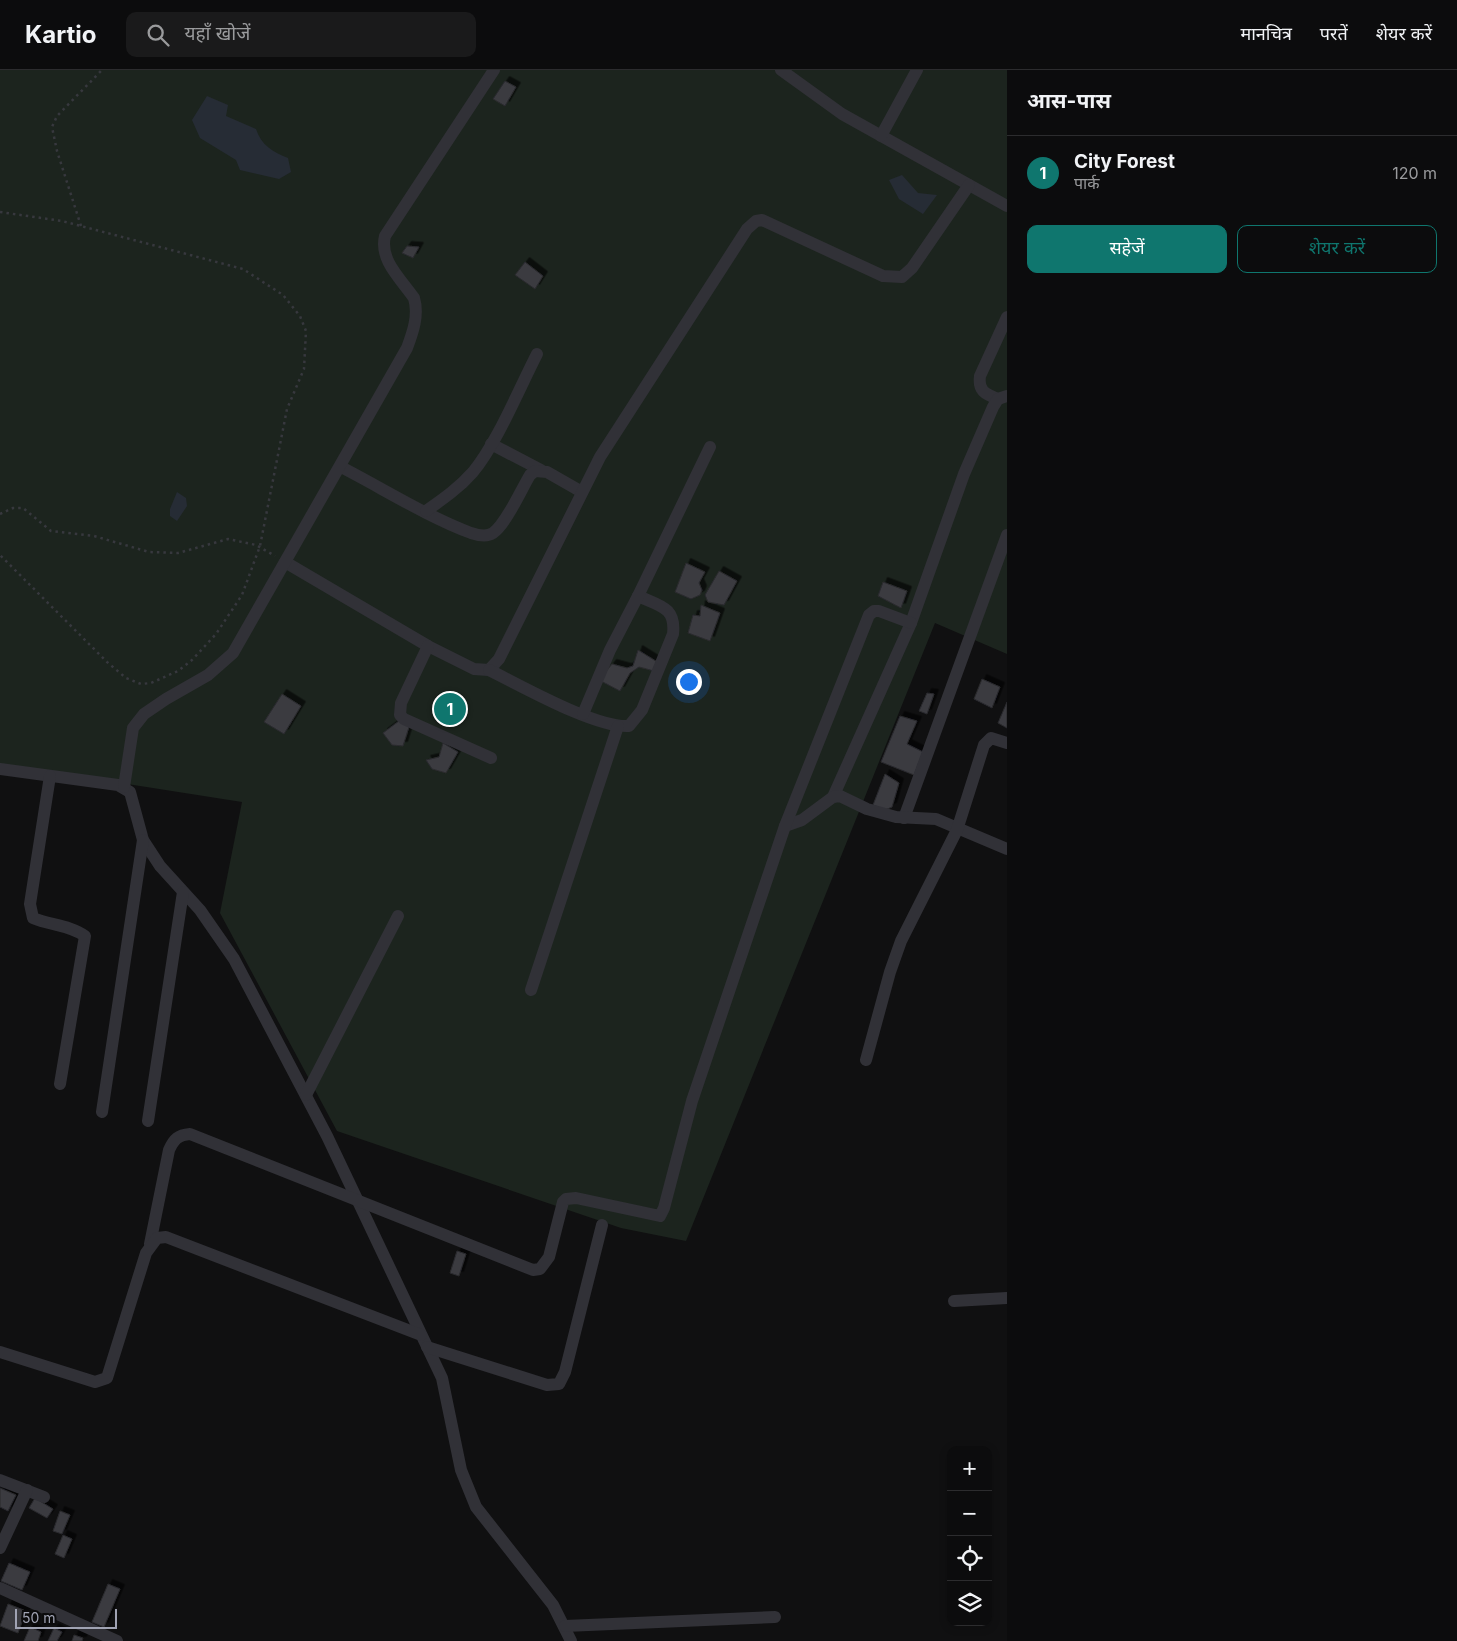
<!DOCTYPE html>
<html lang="hi">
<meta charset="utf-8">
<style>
body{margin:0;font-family:Inter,"Noto Sans Devanagari",sans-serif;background:#1a1a1b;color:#f1f3f6}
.controls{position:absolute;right:15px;bottom:15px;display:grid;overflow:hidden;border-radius:10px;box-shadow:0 2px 8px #0003}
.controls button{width:45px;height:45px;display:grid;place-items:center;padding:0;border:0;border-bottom:1px solid #2c2c2e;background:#0c0c0d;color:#f1f3f6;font:25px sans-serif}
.scale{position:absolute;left:15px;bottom:12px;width:102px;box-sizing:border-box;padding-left:5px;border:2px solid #a0a3b3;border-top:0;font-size:14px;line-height:18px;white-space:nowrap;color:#a0a3b3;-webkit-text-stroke:4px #0b0b0c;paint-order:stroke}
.you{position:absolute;left:688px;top:611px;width:18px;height:18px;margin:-12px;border:4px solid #fff;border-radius:50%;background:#1a73e8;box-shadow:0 0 0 8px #1a73e833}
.badge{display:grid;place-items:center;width:32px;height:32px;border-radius:50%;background:#0f766e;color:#fff;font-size:16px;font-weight:700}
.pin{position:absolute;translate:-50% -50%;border:2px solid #fff;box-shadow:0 1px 5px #0006}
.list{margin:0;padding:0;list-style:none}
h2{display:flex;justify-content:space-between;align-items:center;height:65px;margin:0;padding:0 20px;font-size:21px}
h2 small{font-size:16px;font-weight:400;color:#9a9b9d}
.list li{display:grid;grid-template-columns:32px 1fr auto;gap:15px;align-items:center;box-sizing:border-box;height:75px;padding:0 20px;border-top:1px solid #2c2c2e}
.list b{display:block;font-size:19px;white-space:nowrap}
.list p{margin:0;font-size:16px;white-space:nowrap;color:#9a9b9d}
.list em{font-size:16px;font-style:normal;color:#9a9b9d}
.actions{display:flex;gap:10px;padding:15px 20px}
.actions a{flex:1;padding:11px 0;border:1px solid #0f766e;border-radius:10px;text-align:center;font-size:18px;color:#0f766e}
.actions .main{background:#0f766e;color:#fff}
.icon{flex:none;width:28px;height:28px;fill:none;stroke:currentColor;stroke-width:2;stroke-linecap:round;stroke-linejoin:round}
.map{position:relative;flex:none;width:1007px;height:1571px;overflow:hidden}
header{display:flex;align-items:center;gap:30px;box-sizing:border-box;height:70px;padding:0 25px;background:#0c0c0d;border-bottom:1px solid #2c2c2e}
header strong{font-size:24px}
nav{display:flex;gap:28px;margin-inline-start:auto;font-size:18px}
.search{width:350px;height:45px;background:#1a1a1b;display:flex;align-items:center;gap:12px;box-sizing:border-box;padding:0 18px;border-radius:10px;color:#9a9b9d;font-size:19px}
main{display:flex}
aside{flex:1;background:#0c0c0d}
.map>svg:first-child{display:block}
</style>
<header>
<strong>Kartio</strong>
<div class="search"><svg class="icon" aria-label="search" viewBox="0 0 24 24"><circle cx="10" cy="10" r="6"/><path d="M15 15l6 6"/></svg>यहाँ खोजें</div>
<nav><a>मानचित्र</a><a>परतें</a><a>शेयर करें</a></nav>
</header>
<main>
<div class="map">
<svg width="1007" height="1571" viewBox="0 0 1007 1571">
<defs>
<filter id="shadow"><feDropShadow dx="4.5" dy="-4.5" stdDeviation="0" flood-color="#0009"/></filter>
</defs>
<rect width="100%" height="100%" fill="#101011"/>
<path fill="#1c241e" d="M0 0H1007V584L935 553 686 1171 621 1158 337 1061 220 843 242 732 0 694Z"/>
<g fill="#262c35">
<path d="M207 26 228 35 226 46 256 59C261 75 273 82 288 88L291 102 279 109 240 100 236 90 200 68 192 50Z"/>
<path d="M902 105 918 123 937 125 923 144 899 129 889 110Z"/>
<path d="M177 422 186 428 187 436 177 451 170 446V439Z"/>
</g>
<g fill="#3a3a3f" stroke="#2a2a2e" filter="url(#shadow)">
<path d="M505 11 516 17 505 36 493 29Z"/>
<path d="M407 176 419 177 413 188 402 183Z"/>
<path d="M525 192 543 206 535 219 515 205Z"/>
<path d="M686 493 705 502 699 513 702 520 700 525 691 529 675 522Z"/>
<path d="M719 501 737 511 724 535 708 532 705 525Z"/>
<path d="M883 512 907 521 901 538 878 526Z"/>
<path d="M701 535 720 543 710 571 688 563 693 545 700 546Z"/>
<path d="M638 580 659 593 654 601 639 597 630 603 620 621 599 610 612 594 627 598 633 596Z"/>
<path d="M982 609 1000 617 992 638 974 629Z"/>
<path d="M927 623 934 624 927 644 919 641Z"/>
<path d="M282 624 301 636 284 664 264 652Z"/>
<path d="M1007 632V658L998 653Z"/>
<path d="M900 646 917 651 907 674 923 682 914 705 881 692Z"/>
<path d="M399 651 409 657 403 676 392 675 383 663Z"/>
<path d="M443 673 458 682 446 703 432 699 426 690 439 687Z"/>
<path d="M885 704 899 713 892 737 885 740 873 735Z"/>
<path d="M457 1181 466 1184 459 1206 450 1203Z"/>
<path d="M0 1418 16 1425 8 1441 0 1437Z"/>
<path d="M35 1428 53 1439 47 1448 29 1438Z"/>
<path d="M60 1441 70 1445 62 1464 53 1461Z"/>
<path d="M63 1465 72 1469 64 1488 55 1484Z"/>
<path d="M9 1493 30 1502 22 1520 1 1511Z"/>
<path d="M108 1514 120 1519 104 1557 92 1552Z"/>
<path d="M8 1534 26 1541 18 1563 0 1556Z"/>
<path d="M30 1557 41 1562 38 1571H24Z"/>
<path d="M54 1558 62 1562 57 1571H48Z"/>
<path d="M74 1565 83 1568 82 1571H72Z"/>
</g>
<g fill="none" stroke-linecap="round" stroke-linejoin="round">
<g stroke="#37383e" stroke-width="2.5" stroke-dasharray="2.5 4" stroke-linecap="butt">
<path d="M0 142 62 151 243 199 283 225 300 246 306 261 304 299 287 339 260 476 242 525 216 564 192 590 178 601 151 613 141 614 126 608 107 592 0 485"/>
<path d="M81 156 57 81 52 57 57 46 102 0"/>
<path d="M0 444 13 438H23L51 461 94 466 149 482 178 483 228 469 256 475 275 486"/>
</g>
<g stroke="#313137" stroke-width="12">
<path d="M781 0 842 44 1007 136"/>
<path d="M881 66 917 0"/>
<path d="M998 329C985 324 978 321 980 306L1007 247"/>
<path d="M491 374 541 400"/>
<path d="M341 397C382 418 428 447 471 463 477 465 487 467 493 463 506 454 521 420 530 405L535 401 547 402 582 422"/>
<path d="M426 441C443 429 459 418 473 402 497 373 519 319 537 284"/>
<path d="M285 492 428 576 474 599 489 600 499 589 600 387 747 159 756 151 762 150 883 206 902 207 912 198 969 115"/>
<path d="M428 576 401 633 400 645 404 649 491 688"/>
<path d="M489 600C522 616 595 658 629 656L642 640 673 564C676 537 660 536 638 526"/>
<path d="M583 644 610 580 638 526 710 377"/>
<path d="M0 699 118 715 130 722 143 770 160 796 200 840 234 889 327 1066 442 1308 461 1400 476 1437 553 1535 571 1571"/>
<path d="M50 706 30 834 33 848C49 855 70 855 85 866L60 1014"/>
<path d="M124 717 133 658 144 644 166 629 208 605 233 583 407 278C413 262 419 245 414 228 401 209 379 190 385 166L494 0"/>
<path d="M833 727 911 553 964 404 993 337 998 329 1007 326"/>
<path d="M904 748 1007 465"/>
<path d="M785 756 802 750 833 727 840 726 867 739 896 747 936 749 1007 779"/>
<path d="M531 920 618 656"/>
<path d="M866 990 890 902 901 871 957 760 984 675 991 668 1007 673"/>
<path d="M306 1025 398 846"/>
<path d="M102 1042 143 770"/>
<path d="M148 1051 183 822"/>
<path d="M150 1174 169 1080C174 1069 178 1065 190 1064L533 1200 540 1199 549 1187 563 1132 566 1129 576 1128 660 1146 664 1138 692 1031 785 756 869 545 874 541H879L911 553"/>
<path d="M954 1231 1007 1228"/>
<path d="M427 1277 547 1315 559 1314 565 1302 602 1155"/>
<path d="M0 1282 95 1312 107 1308 146 1183 157 1168 166 1167 421 1265"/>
<path d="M0 1410 44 1427"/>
<path d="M0 1478 27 1420"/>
<path d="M0 1518 117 1571"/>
<path d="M565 1556 775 1547"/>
</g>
</g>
</svg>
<div class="controls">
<button>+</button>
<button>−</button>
<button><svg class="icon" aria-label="locate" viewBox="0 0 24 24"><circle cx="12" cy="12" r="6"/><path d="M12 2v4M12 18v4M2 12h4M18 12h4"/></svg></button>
<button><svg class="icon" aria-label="layers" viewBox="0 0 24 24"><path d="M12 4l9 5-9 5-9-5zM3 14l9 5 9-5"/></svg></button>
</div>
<div class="scale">50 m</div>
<div class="you"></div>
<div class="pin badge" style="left:450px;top:639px">1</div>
</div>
<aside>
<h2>आस-पास<small></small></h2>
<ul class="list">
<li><span class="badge">1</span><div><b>City Forest</b><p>पार्क</p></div><em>120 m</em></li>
</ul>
<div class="actions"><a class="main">सहेजें</a><a>शेयर करें</a></div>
</aside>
</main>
